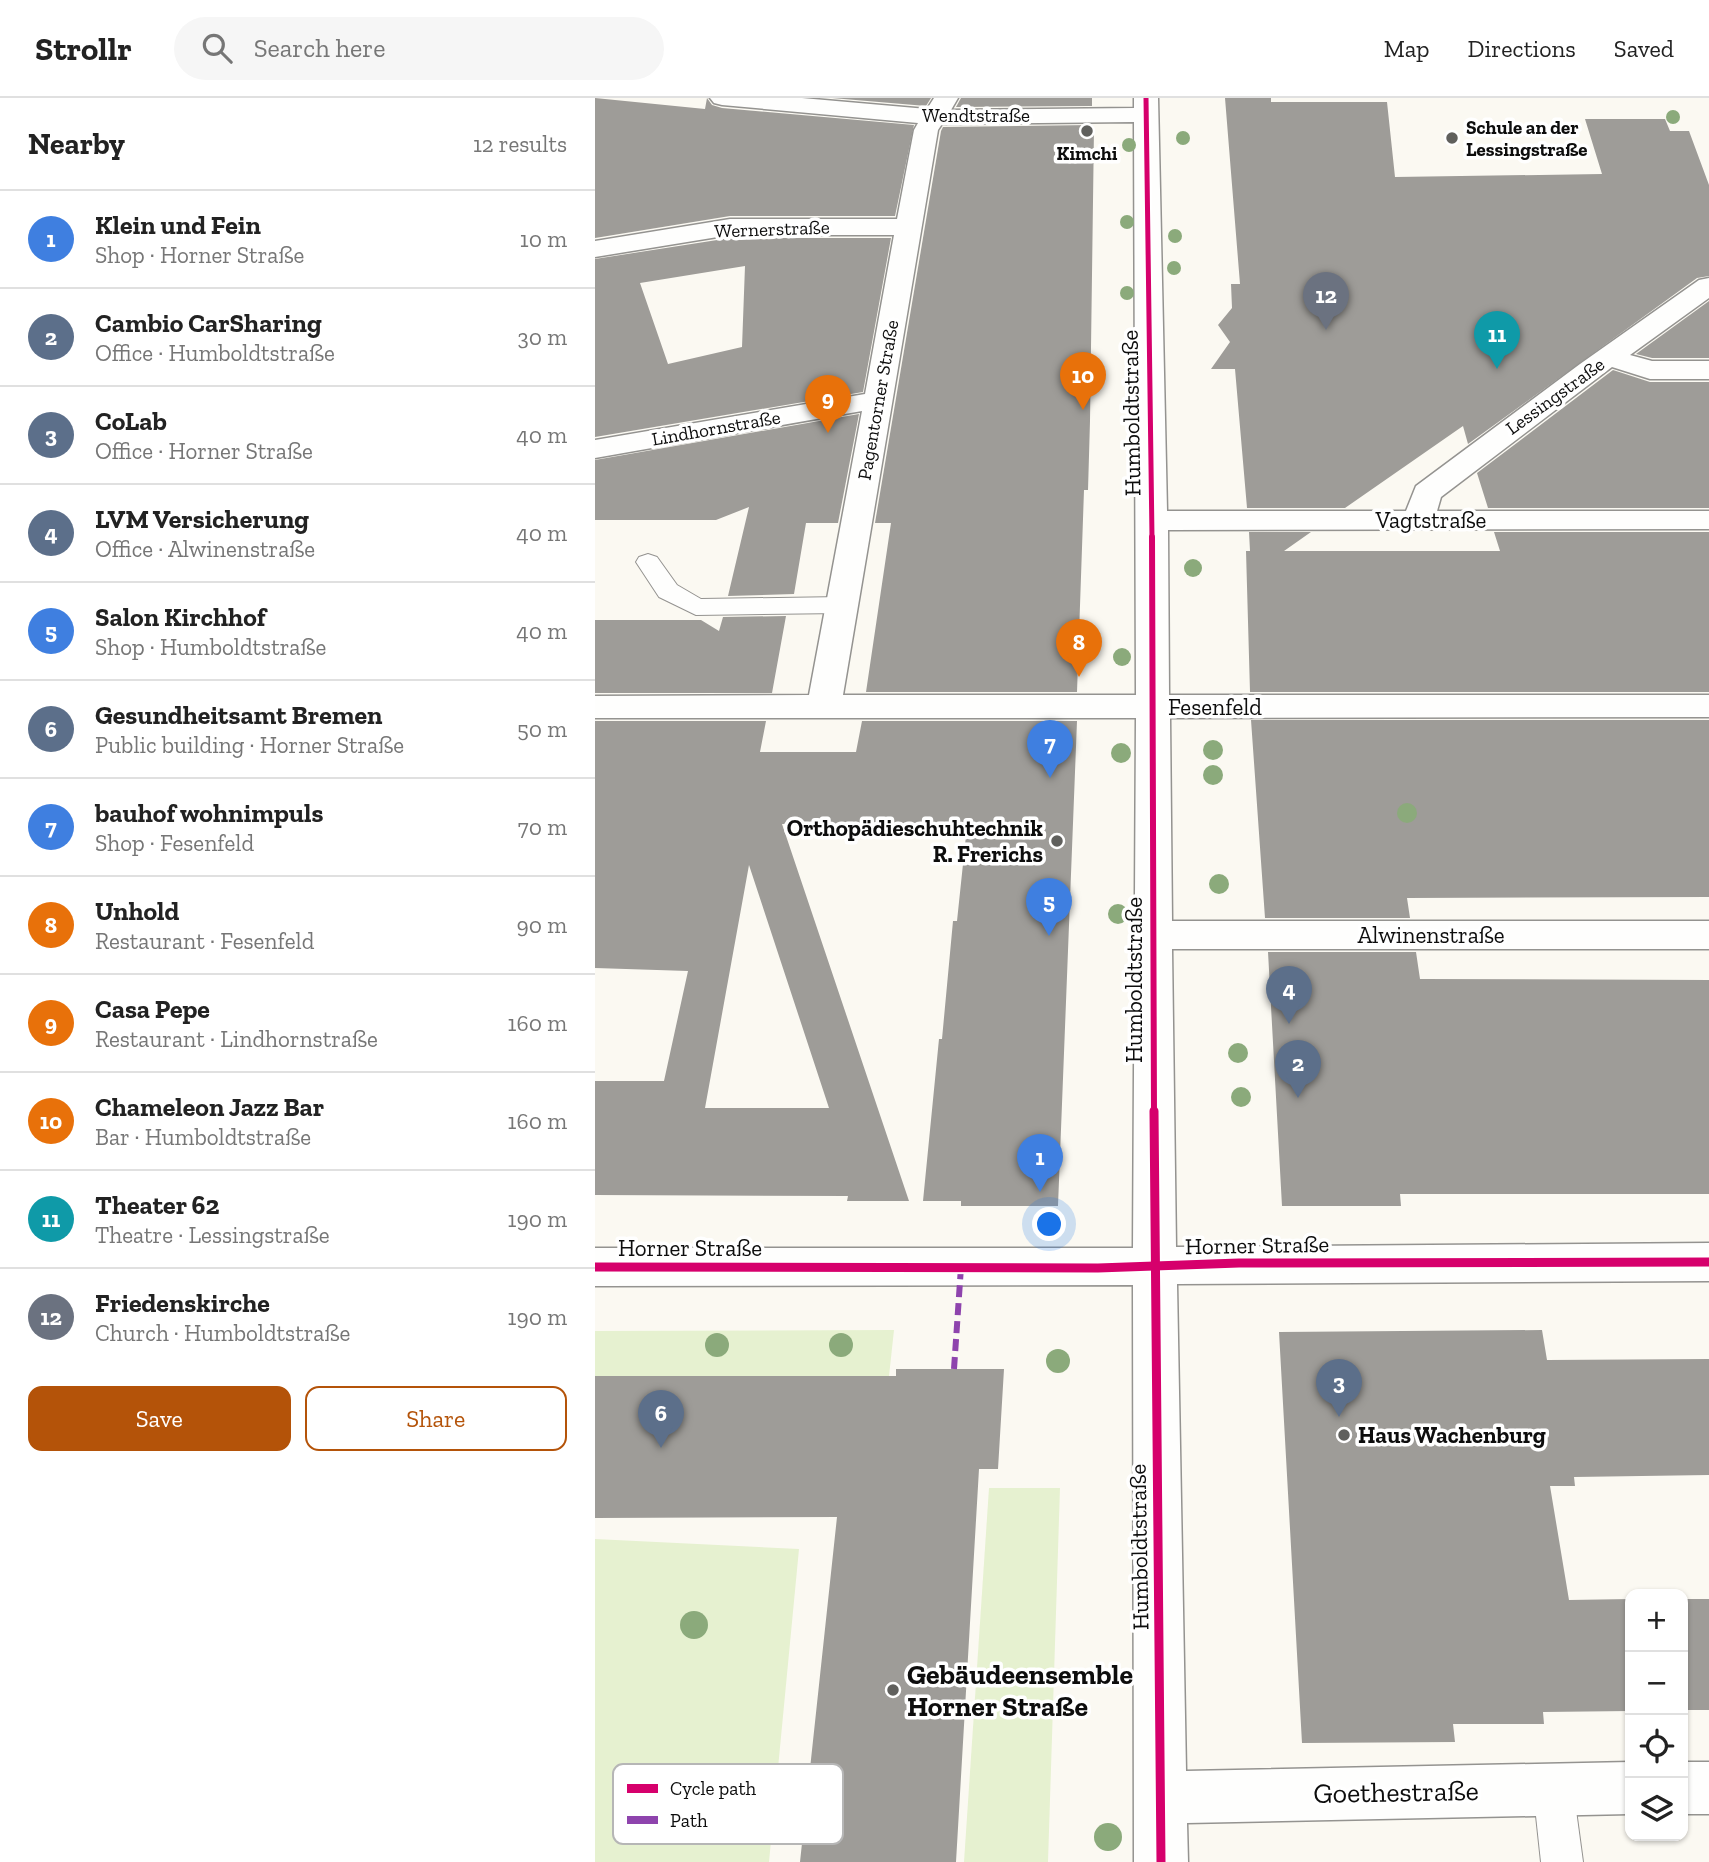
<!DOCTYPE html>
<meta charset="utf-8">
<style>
body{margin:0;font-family:"Zilla Slab",serif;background:#f6f6f6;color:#222}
.controls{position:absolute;right:21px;bottom:21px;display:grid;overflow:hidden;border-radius:14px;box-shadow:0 2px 5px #0004}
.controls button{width:63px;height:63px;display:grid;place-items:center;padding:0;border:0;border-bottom:2px solid #e0e0e0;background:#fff;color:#222;font:35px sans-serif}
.you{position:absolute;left:455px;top:1127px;width:24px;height:24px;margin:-18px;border:5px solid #fff;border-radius:50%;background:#1a73e8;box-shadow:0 0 0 10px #1a73e833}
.badge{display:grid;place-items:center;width:46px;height:46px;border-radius:50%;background:#b45309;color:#fff;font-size:23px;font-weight:700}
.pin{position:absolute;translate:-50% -58px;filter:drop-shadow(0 2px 4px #0008)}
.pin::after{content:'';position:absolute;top:37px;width:24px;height:21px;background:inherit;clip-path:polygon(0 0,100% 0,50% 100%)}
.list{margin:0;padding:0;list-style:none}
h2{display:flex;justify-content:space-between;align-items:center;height:91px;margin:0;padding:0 28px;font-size:30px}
h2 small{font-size:23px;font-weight:400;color:#767676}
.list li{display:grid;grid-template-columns:46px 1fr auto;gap:21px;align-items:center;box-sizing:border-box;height:98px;padding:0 28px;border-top:2px solid #e0e0e0}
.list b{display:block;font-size:26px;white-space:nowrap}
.list p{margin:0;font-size:23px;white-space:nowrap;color:#767676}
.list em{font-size:23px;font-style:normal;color:#767676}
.actions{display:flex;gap:14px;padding:21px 28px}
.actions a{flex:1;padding:16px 0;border:2px solid #b45309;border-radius:14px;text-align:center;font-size:24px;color:#b45309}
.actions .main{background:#b45309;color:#fff}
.icon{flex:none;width:38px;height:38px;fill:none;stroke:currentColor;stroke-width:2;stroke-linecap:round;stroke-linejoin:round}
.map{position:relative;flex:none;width:1114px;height:1764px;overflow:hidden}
header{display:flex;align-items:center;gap:42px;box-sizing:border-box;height:98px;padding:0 35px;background:#fff;border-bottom:2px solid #e0e0e0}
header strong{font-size:33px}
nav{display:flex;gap:38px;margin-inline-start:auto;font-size:24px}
.search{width:490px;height:63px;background:#f6f6f6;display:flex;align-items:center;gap:18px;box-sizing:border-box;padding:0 24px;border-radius:38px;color:#767676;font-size:26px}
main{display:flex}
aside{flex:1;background:#fff}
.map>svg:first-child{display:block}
</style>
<header>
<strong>Strollr</strong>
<div class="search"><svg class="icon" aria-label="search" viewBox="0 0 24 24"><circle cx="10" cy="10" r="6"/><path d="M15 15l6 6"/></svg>Search here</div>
<nav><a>Map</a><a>Directions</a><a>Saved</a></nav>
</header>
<main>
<aside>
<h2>Nearby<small>12 results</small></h2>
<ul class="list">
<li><span class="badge" style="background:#3f7fe0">1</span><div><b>Klein und Fein</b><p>Shop · Horner Straße</p></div><em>10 m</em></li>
<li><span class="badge" style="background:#5c6f8a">2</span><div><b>Cambio CarSharing</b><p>Office · Humboldtstraße</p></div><em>30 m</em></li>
<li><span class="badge" style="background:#5c6f8a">3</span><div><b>CoLab</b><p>Office · Horner Straße</p></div><em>40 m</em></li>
<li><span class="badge" style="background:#5c6f8a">4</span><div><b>LVM Versicherung</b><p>Office · Alwinenstraße</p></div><em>40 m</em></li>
<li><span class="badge" style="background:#3f7fe0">5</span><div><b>Salon Kirchhof</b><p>Shop · Humboldtstraße</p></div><em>40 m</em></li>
<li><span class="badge" style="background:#5c6f8a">6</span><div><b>Gesundheitsamt Bremen</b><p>Public building · Horner Straße</p></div><em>50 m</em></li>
<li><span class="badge" style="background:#3f7fe0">7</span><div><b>bauhof wohnimpuls</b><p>Shop · Fesenfeld</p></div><em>70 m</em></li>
<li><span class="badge" style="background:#e8710a">8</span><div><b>Unhold</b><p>Restaurant · Fesenfeld</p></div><em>90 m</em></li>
<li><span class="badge" style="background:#e8710a">9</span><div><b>Casa Pepe</b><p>Restaurant · Lindhornstraße</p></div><em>160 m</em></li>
<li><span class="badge" style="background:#e8710a">10</span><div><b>Chameleon Jazz Bar</b><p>Bar · Humboldtstraße</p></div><em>160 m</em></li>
<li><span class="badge" style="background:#0f9aa8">11</span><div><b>Theater 62</b><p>Theatre · Lessingstraße</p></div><em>190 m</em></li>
<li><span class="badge" style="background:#6b7280">12</span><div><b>Friedenskirche</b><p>Church · Humboldtstraße</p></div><em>190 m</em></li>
</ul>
<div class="actions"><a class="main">Save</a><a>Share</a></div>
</aside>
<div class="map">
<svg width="1114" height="1764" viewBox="0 0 1114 1764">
<rect width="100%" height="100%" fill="#fbf9f2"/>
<g fill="#e6f1d0">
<path d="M299 1232 294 1278H0V1233Z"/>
<path d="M394 1390H465L453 1764H369Z"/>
<path d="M0 1441 204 1451 174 1764H0Z"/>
</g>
<g fill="#9e9c98" fill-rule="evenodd">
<path d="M0 0 110 11 112 0 117 7 127 10 319 27 300 118H135L0 140Z"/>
<path d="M237 0H336L331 8Z"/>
<path d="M366 0H497V8L361 9Z"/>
<path d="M630 0H676V4H792L800 79 1007 76 990 21H1070L1075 33H1094L1114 87V178L1102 180 873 346 868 328 750 410H652L640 271H616L635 244 623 227 637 210 636 186H645Z"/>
<path d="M497 27 499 30 495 323 493 392H489L482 594H271L296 425H280L346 33 348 29Z"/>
<path d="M135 140H296L268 294 0 339V161ZM150 168 147 249 73 266 45 185Z"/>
<path d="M1114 203V260H1057L1041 256Z"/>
<path d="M1018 272 1055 284H1114V410H893L882 375Z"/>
<path d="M264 316 243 425H211L199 496 133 498 154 409 121 422H0V362Z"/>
<path d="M654 434H716L689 453H905L899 434H1114V594H655L651 453H655Z"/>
<path d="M191 518 177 595H0V522H106L124 533 128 519Z"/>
<path d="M656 622H1114V799L812 800 815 820H670Z"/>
<path d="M0 623H171L165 654H261L267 623H482L463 1108H366V1103H328L344 941H347L358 823H362L372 728 187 726 314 1103H252L253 1098 0 1097V983H69L93 873 0 870ZM154 767 234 1010H110Z"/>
<path d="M673 854H821L825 881 1114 882V1096H805L806 1108H687Z"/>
<path d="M947 1232 952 1262 1114 1261V1377L979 1379 980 1388H955L974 1502 1035 1501V1613L948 1614 949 1626H858L860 1644 707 1645 684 1234Z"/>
<path d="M301 1271H409L403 1371H384L361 1764H205L242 1419 0 1420V1278H301Z"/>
<rect x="1088" y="1501" width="26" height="111"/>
</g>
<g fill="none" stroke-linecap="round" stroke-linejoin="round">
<defs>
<g id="lane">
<path d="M53 456 62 459 82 487 106 501 247 499 256 501 259 507 256 513 247 515 101 517 64 499 41 464 44 459Z"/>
<path d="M958 1670 972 1676 978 1690 988 1764H946L938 1690 944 1676Z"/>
</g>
<g id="street">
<path d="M115 0H207L332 11 339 0H363L356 12 539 10V0H563L572 413H811L821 388 985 266 1104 182 1114 180V200L1035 257 1057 263H1114V281H1055L1017 269 846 399 842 413H1114V431L573 432 574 597H1114V619L575 620 577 823H1114V851H577L581 1149 1114 1145V1183L582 1186 591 1673 1035 1664V1716L592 1725 593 1764H539L538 1187 0 1188V1150H538L541 620H0V598L214 597 267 313 0 360V342L270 296 299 137H135L0 159V143L135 121H302L319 32 323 25 127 7 119 5ZM539 24 541 597H248L343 32 347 26Z"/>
<rect x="1088" y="1664" width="26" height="52"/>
</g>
</defs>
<use href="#lane" stroke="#949390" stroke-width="2"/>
<use href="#street" stroke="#949390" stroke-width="3"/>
<use href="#lane" fill="#fefefd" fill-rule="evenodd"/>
<use href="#street" fill="#fefefd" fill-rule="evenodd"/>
<path stroke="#8e44ad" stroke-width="6" stroke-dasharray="12 6" stroke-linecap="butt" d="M359 1271 366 1169"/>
<defs>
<path id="cycleway-far2" d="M551 0 557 440"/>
<path id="cycleway-far1" d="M557 439 559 1015"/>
<g id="cycleway">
<path d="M559 1013 566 1764"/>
<path d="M0 1169 503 1170 644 1165 1114 1164"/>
</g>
</defs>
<use href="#cycleway-far2" stroke="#fff" stroke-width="9"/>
<use href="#cycleway-far1" stroke="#fff" stroke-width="10"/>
<use href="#cycleway" stroke="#fff" stroke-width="13"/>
<use href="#cycleway-far2" stroke="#d6006c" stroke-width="5"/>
<use href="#cycleway-far1" stroke="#d6006c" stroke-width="6"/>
<use href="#cycleway" stroke="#d6006c" stroke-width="9"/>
</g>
<g fill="#8baa7b">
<circle cx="1078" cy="19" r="7"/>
<circle cx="588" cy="40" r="7"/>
<circle cx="534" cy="47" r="7"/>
<circle cx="532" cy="124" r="7"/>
<circle cx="580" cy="138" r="7"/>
<circle cx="579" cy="170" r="7"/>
<circle cx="532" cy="195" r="7"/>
<circle cx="598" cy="470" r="9"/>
<circle cx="527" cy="559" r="9"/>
<circle cx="618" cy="652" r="10"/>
<circle cx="526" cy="655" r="10"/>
<circle cx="618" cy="677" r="10"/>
<circle cx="812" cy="715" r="10"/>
<circle cx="624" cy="786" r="10"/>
<circle cx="523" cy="816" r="10"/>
<circle cx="643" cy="955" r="10"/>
<circle cx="646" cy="999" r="10"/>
<circle cx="122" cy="1247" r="12"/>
<circle cx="246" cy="1247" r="12"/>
<circle cx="463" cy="1263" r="12"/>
<circle cx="99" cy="1527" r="14"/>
<circle cx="513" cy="1739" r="14"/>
</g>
<g fill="#60605d" stroke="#fff" stroke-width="2.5">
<circle cx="492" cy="33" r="7"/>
<circle cx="857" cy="40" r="7"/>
<circle cx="462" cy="743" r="7"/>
<circle cx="749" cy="1337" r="7"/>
<circle cx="298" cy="1592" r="7"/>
</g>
<g text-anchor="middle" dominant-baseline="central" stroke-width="7" stroke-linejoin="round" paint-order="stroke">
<g font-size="19" fill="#0d0d0d" stroke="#fff">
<text x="381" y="17">Wendtstraße</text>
<text transform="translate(177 131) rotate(-2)">Wernerstraße</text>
<text transform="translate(960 298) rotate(-36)">Lessingstraße</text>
<text transform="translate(283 302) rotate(-80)">Pagentorner Straße</text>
<text transform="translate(121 330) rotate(-10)">Lindhornstraße</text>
</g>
<g font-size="19" font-weight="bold" fill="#0d0d0d" stroke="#fff" text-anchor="start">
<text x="871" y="29">Schule an der<tspan x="871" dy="22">Lessingstraße</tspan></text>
<text x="492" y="55" text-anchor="middle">Kimchi</text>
</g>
<g font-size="23" fill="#0d0d0d" stroke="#fff">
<text transform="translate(536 315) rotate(-91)">Humboldtstraße</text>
<text x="836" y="422">Vagtstraße</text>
<text x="620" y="609">Fesenfeld</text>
<text x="836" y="837">Alwinenstraße</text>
<text transform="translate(539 882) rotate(-90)">Humboldtstraße</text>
<text transform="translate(662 1147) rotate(-1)">Horner Straße</text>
<text x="95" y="1150">Horner Straße</text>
<text transform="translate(544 1449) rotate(-91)">Humboldtstraße</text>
</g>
<g font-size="23" font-weight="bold" fill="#0d0d0d" stroke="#fff" text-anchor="end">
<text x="448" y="730">Orthopädieschuhtechnik<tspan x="448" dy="26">R. Frerichs</tspan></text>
<text x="763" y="1337" text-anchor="start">Haus Wachenburg</text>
</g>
<g font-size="28" font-weight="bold" fill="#0d0d0d" stroke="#fff" text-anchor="start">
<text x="312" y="1576">Gebäudeensemble<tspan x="312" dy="32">Horner Straße</tspan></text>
</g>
<g font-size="28" fill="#0d0d0d" stroke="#fff">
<text transform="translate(801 1694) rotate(-1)">Goethestraße</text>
</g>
</g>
<rect x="18" y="1666" width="230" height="80" rx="10" fill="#fff" stroke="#b6b6b6" stroke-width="2"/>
<rect x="32" y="1686" width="31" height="9" fill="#d6006c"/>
<rect x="32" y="1718" width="31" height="8" fill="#8e44ad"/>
<g font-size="19" fill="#0d0d0d">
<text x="75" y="1697">Cycle path</text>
<text x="75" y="1729">Path</text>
</g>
</svg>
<div class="controls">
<button>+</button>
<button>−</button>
<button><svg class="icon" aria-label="locate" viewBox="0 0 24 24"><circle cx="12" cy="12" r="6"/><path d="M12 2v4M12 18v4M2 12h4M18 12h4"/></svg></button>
<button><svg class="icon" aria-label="layers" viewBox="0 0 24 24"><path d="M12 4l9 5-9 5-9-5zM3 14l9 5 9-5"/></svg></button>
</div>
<div class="you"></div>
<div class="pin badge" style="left:445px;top:1094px;background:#3f7fe0">1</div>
<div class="pin badge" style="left:703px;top:1000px;background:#5c6f8a">2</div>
<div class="pin badge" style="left:744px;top:1319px;background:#5c6f8a">3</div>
<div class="pin badge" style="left:694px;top:926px;background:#5c6f8a">4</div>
<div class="pin badge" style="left:454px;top:838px;background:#3f7fe0">5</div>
<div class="pin badge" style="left:66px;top:1350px;background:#5c6f8a">6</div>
<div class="pin badge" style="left:455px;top:680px;background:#3f7fe0">7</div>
<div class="pin badge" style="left:484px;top:579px;background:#e8710a">8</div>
<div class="pin badge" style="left:233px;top:335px;background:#e8710a">9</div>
<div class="pin badge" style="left:488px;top:312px;background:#e8710a">10</div>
<div class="pin badge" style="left:902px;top:271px;background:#0f9aa8">11</div>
<div class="pin badge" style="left:731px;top:232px;background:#6b7280">12</div>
</div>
</main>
